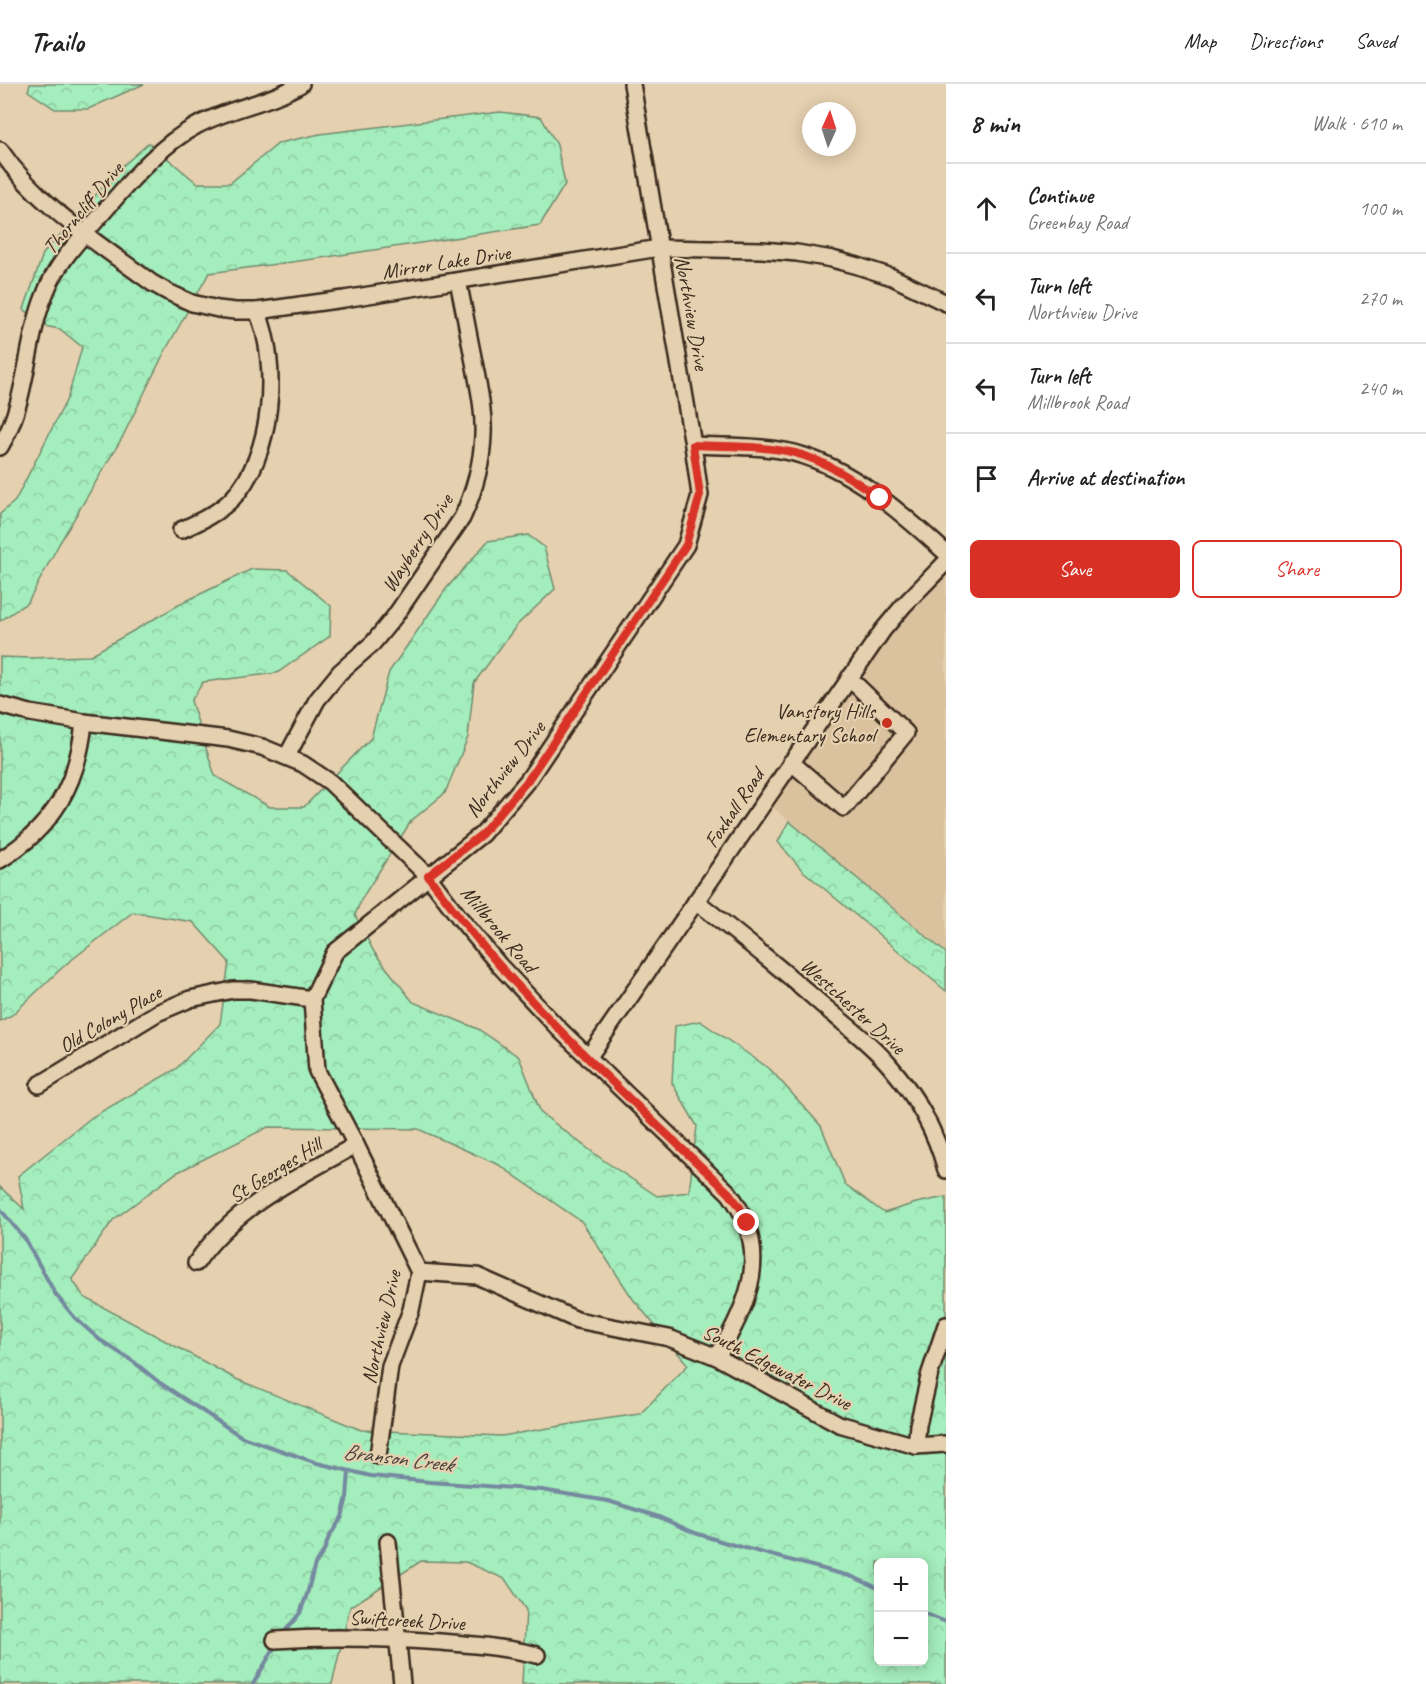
<!DOCTYPE html>
<meta charset="utf-8">
<style>
body{margin:0;font-family:Caveat,sans-serif;background:#f6f6f6;color:#222}
.controls{position:absolute;right:18px;bottom:18px;display:grid;overflow:hidden;border-radius:9px;box-shadow:0 3px 15px #0003}
.controls button{width:54px;height:54px;display:grid;place-items:center;padding:0;border:0;border-bottom:2px solid #e0e0e0;background:#fff;color:#222;font:30px sans-serif}
.compass{position:absolute;left:802px;top:18px;width:54px;height:54px;border-radius:50%;background:#fff;box-shadow:0 3px 15px #0003;rotate:3deg}
.stop{position:absolute;width:18px;height:18px;margin:-14px;border:4px solid #d93025;border-radius:50%;background:#fff}
.stop.end{background:#d93025;border-color:#fff;box-shadow:0 2px 6px #0008}
.list{margin:0;padding:0;list-style:none}
h2{display:flex;justify-content:space-between;align-items:center;height:78px;margin:0;padding:0 24px;font-size:26px}
h2 small{font-size:20px;font-weight:400;color:#767676}
.list li{display:grid;grid-template-columns:39px 1fr auto;gap:18px;align-items:center;box-sizing:border-box;height:90px;padding:0 24px;border-top:2px solid #e0e0e0}
.list b{display:block;font-size:22px;white-space:nowrap}
.list p{margin:0;font-size:20px;white-space:nowrap;color:#767676}
.list em{font-size:20px;font-style:normal;color:#767676}
.actions{display:flex;gap:12px;padding:18px 24px}
.actions a{flex:1;padding:14px 0;border:2px solid #d93025;border-radius:9px;text-align:center;font-size:21px;color:#d93025}
.actions .main{background:#d93025;color:#fff}
.icon{flex:none;width:33px;height:33px;fill:none;stroke:currentColor;stroke-width:2;stroke-linecap:round;stroke-linejoin:round}
.map{position:relative;flex:none;width:946px;height:1600px;overflow:hidden}
header{display:flex;align-items:center;gap:36px;box-sizing:border-box;height:84px;padding:0 30px;background:#fff;border-bottom:2px solid #e0e0e0}
header strong{font-size:28px}
nav{display:flex;gap:33px;margin-inline-start:auto;font-size:21px}
main{display:flex}
aside{flex:1;background:#fff}
.map>svg:first-child{display:block}
</style>
<header>
<strong>Trailo</strong>
<nav><a>Map</a><a>Directions</a><a>Saved</a></nav>
</header>
<main>
<div class="map">
<svg width="946" height="1600" viewBox="0 0 946 1600">
<defs>
<pattern id="forest-crowns" width="20" height="18" patternUnits="userSpaceOnUse" patternTransform="scale(1.5)"><rect width="20" height="18" fill="#a4edbc"/><path d="M2 6a3 3 0 1 1 6 0M12 15a3 3 0 1 1 6 0" fill="none" stroke="#8ecba1"/></pattern>
</defs>
<rect width="100%" height="100%" fill="#e5d0af"/>
<filter id="ink" filterUnits="userSpaceOnUse"><feTurbulence type="fractalNoise" baseFrequency=".0167" numOctaves="2"/><feDisplacementMap in="SourceGraphic" scale="12" xChannelSelector="R" yChannelSelector="G"/><feConvolveMatrix kernelMatrix="1 2 1 2 8 2 1 2 1" color-interpolation-filters="sRGB"/></filter>
<g filter="url(#ink)">
<path fill="#dbc29f" d="M946 486V869L771 722 883 556Z"/>
<g fill="url(#forest-crowns)" stroke="#708c6d" stroke-width="1.5" fill-rule="evenodd">
<path d="M30 0H144L88 25H55L28 7Z"/>
<path d="M500 28 541 33 557 61 565 100 540 141 314 175 209 189 164 269 122 354 59 460 28 518 0 537V430L15 417 68 313 82 263 60 245 44 242 24 225 43 170 118 86 149 59 197 99H230L279 59 320 50Z"/>
<path d="M528 451 544 463 555 505 517 541 474 599 468 653 445 709 411 737 362 814 355 831 374 868 413 918 478 945 519 973 541 1029 603 1076 657 1112 689 1108 697 1042 672 999 675 942 700 937 770 985 821 1042 845 1100 884 1129 916 1119 946 1113V1600H522L526 1526 505 1495 466 1478 421 1477 350 1523 332 1600H0V1103L24 1125 18 1092 92 1033 176 985 220 940 229 878 193 838 133 828 65 881 12 931 0 937V573L30 574 89 572 184 518 252 485 287 486 331 522 330 552 277 589 203 598 191 617 215 692 270 723H304L371 654 389 588 446 505 488 457ZM268 1043 418 1045 499 1081 582 1138 633 1215 688 1281 640 1330 590 1337 502 1352 361 1346 236 1295 84 1213 72 1195 113 1136 176 1089ZM878 1478H924V1578H878Z"/>
<path d="M789 737 946 869V907L802 786 778 758Z"/>
</g>
<g fill="none" stroke-linecap="round" stroke-linejoin="round">
<g stroke="#75899f" stroke-width="4">
<path d="M0 1125 25 1155 56 1211 75 1234 100 1256 134 1278 160 1299 242 1353 317 1379 371 1392 430 1398 542 1406 608 1417 659 1433 695 1449 730 1460 853 1493 878 1504"/>
<path d="M924 1529 946 1538"/>
<path d="M281 1552 300 1529 307 1510 315 1480 324 1467 329 1453 342 1433 347 1413 349 1387"/>
<path d="M253 1600 276 1561"/>
</g>
<defs>
<g id="minor">
<path d="M0 66C38 122 99 160 152 199L168 208 192 219 218 225 235 227H257L344 215 659 164 762 166 797 169 832 175 858 182 892 193 946 219"/>
<path d="M693 361C726 363 762 361 794 369 852 384 903 430 946 469"/>
<path d="M0 363C28 318 25 259 45 210 56 180 79 156 100 132 128 100 157 63 196 42 229 24 269 19 301 0"/>
<path d="M181 446C199 438 218 429 232 415 273 373 280 279 257 227"/>
<path d="M0 621 30 629 84 638 228 655 262 663 303 680 330 698 428 792 459 833 499 881 559 945 729 1109C772 1166 750 1218 717 1273"/>
<path d="M287 672 317 616 340 588 373 559 395 532 462 434C474 408 482 380 483 351 484 327 479 305 475 283 469 254 464 225 458 197"/>
<path d="M791 678 844 724 906 649 849 594"/>
<path d="M0 776C53 743 78 700 84 638"/>
<path d="M696 817C738 850 779 883 819 918 843 939 870 958 890 982 916 1012 936 1048 946 1086"/>
<path d="M588 974 883 546 904 521 946 478"/>
<path d="M39 1001 157 929 190 915 233 906H251L312 915"/>
<path d="M196 1179C235 1122 298 1093 356 1061"/>
<path d="M419 1188 477 1192 577 1236 669 1254 717 1273 839 1340 916 1362 946 1360"/>
<path d="M916 1362 918 1341 930 1289 946 1241"/>
<path d="M378 1372 390 1282 411 1226 419 1188 356 1061 317 987 312 915 335 868 482 750 528 696 686 461 700 411 693 361 632 0"/>
<path d="M388 1458 402 1600"/>
<path d="M275 1556C330 1552 386 1554 441 1558 474 1561 505 1563 537 1571"/>
</g>
</defs>
<use href="#minor" stroke="#3b2a1e" stroke-width="20"/>
<use href="#minor" stroke="#e5d0af" stroke-width="15"/>
</g>
</g>
<g fill="none" stroke-linecap="round" stroke-linejoin="round" filter="url(#ink)">
<path stroke="#d93025" stroke-width="8" d="M747 1139 740 1123 729 1109C651 1035 571 962 499 881 474 853 451 822 428 792L482 750 528 696 686 461 700 411 693 361C726 363 762 361 795 369 826 377 854 396 880 414"/>
</g>
<circle fill="#c8321e" stroke="#e5d0af" stroke-width="2" cx="887" cy="639" r="6"/>
<g text-anchor="middle" dominant-baseline="central" stroke-width="4.5" stroke-linejoin="round" paint-order="stroke">
<g font-size="21" fill="#3b2a1e" stroke="#e5d0af">
<text transform="translate(83 124) rotate(-50)">Thorncliff Drive</text>
<text transform="translate(446 178) rotate(-9)">Mirror Lake Drive</text>
<text transform="translate(692 229) rotate(80)">Northview Drive</text>
<text transform="translate(417 459) rotate(-57)">Wayberry Drive</text>
<text transform="translate(505 685) rotate(-52)">Northview Drive</text>
<text transform="translate(734 724) rotate(-56)">Foxhall Road</text>
<text transform="translate(499 845) rotate(50)">Millbrook Road</text>
<text transform="translate(853 922) rotate(42)">Westchester Drive</text>
<text transform="translate(110 935) rotate(-30)">Old Colony Place</text>
<text transform="translate(275 1086) rotate(-32)">St Georges Hill</text>
<text transform="translate(381 1243) rotate(-77)">Northview Drive</text>
<text transform="translate(777 1283) rotate(27)">South Edgewater Drive</text>
<text transform="translate(407 1536) rotate(3)">Swiftcreek Drive</text>
</g>
<g font-size="21" fill="#3b2a1e" stroke="#e5d0af" text-anchor="end">
<text x="875" y="627">Vanstory Hills<tspan x="875" dy="24">Elementary School</tspan></text>
</g>
<g font-size="22" font-style="italic" fill="#49423e" stroke="#e5d0af">
<text transform="translate(398 1374) rotate(7)">Branson Creek</text>
</g>
</g>
</svg>
<div class="controls">
<button>+</button>
<button>−</button>
</div>
<svg class="compass" viewBox="-18 -18 36 36"><path d="M0-13l5 13h-10z" fill="#e53935"/><path d="M0 13l5-13h-10z" fill="#767676"/></svg>
<div class="stop" style="left:880px;top:414px"></div>
<div class="stop end" style="left:747px;top:1139px"></div>
</div>
<aside>
<h2>8 min<small>Walk · 610 m</small></h2>
<ul class="list">
<li><svg class="icon" aria-label="ahead" viewBox="0 0 24 24"><path d="M12 20V5M6 11l6-6 6 6"/></svg><div><b>Continue</b><p>Greenbay Road</p></div><em>100 m</em></li>
<li><svg class="icon" aria-label="left" viewBox="0 0 24 24"><path d="M17 20v-9H6M10 6l-5 5 5 5"/></svg><div><b>Turn left</b><p>Northview Drive</p></div><em>270 m</em></li>
<li><svg class="icon" aria-label="left" viewBox="0 0 24 24"><path d="M17 20v-9H6M10 6l-5 5 5 5"/></svg><div><b>Turn left</b><p>Millbrook Road</p></div><em>240 m</em></li>
<li><svg class="icon" aria-label="arrive" viewBox="0 0 24 24"><path d="M6 21V4h12l-3 4 3 4H6"/></svg><div><b>Arrive at destination</b></div></li>
</ul>
<div class="actions"><a class="main">Save</a><a>Share</a></div>
</aside>
</main>
